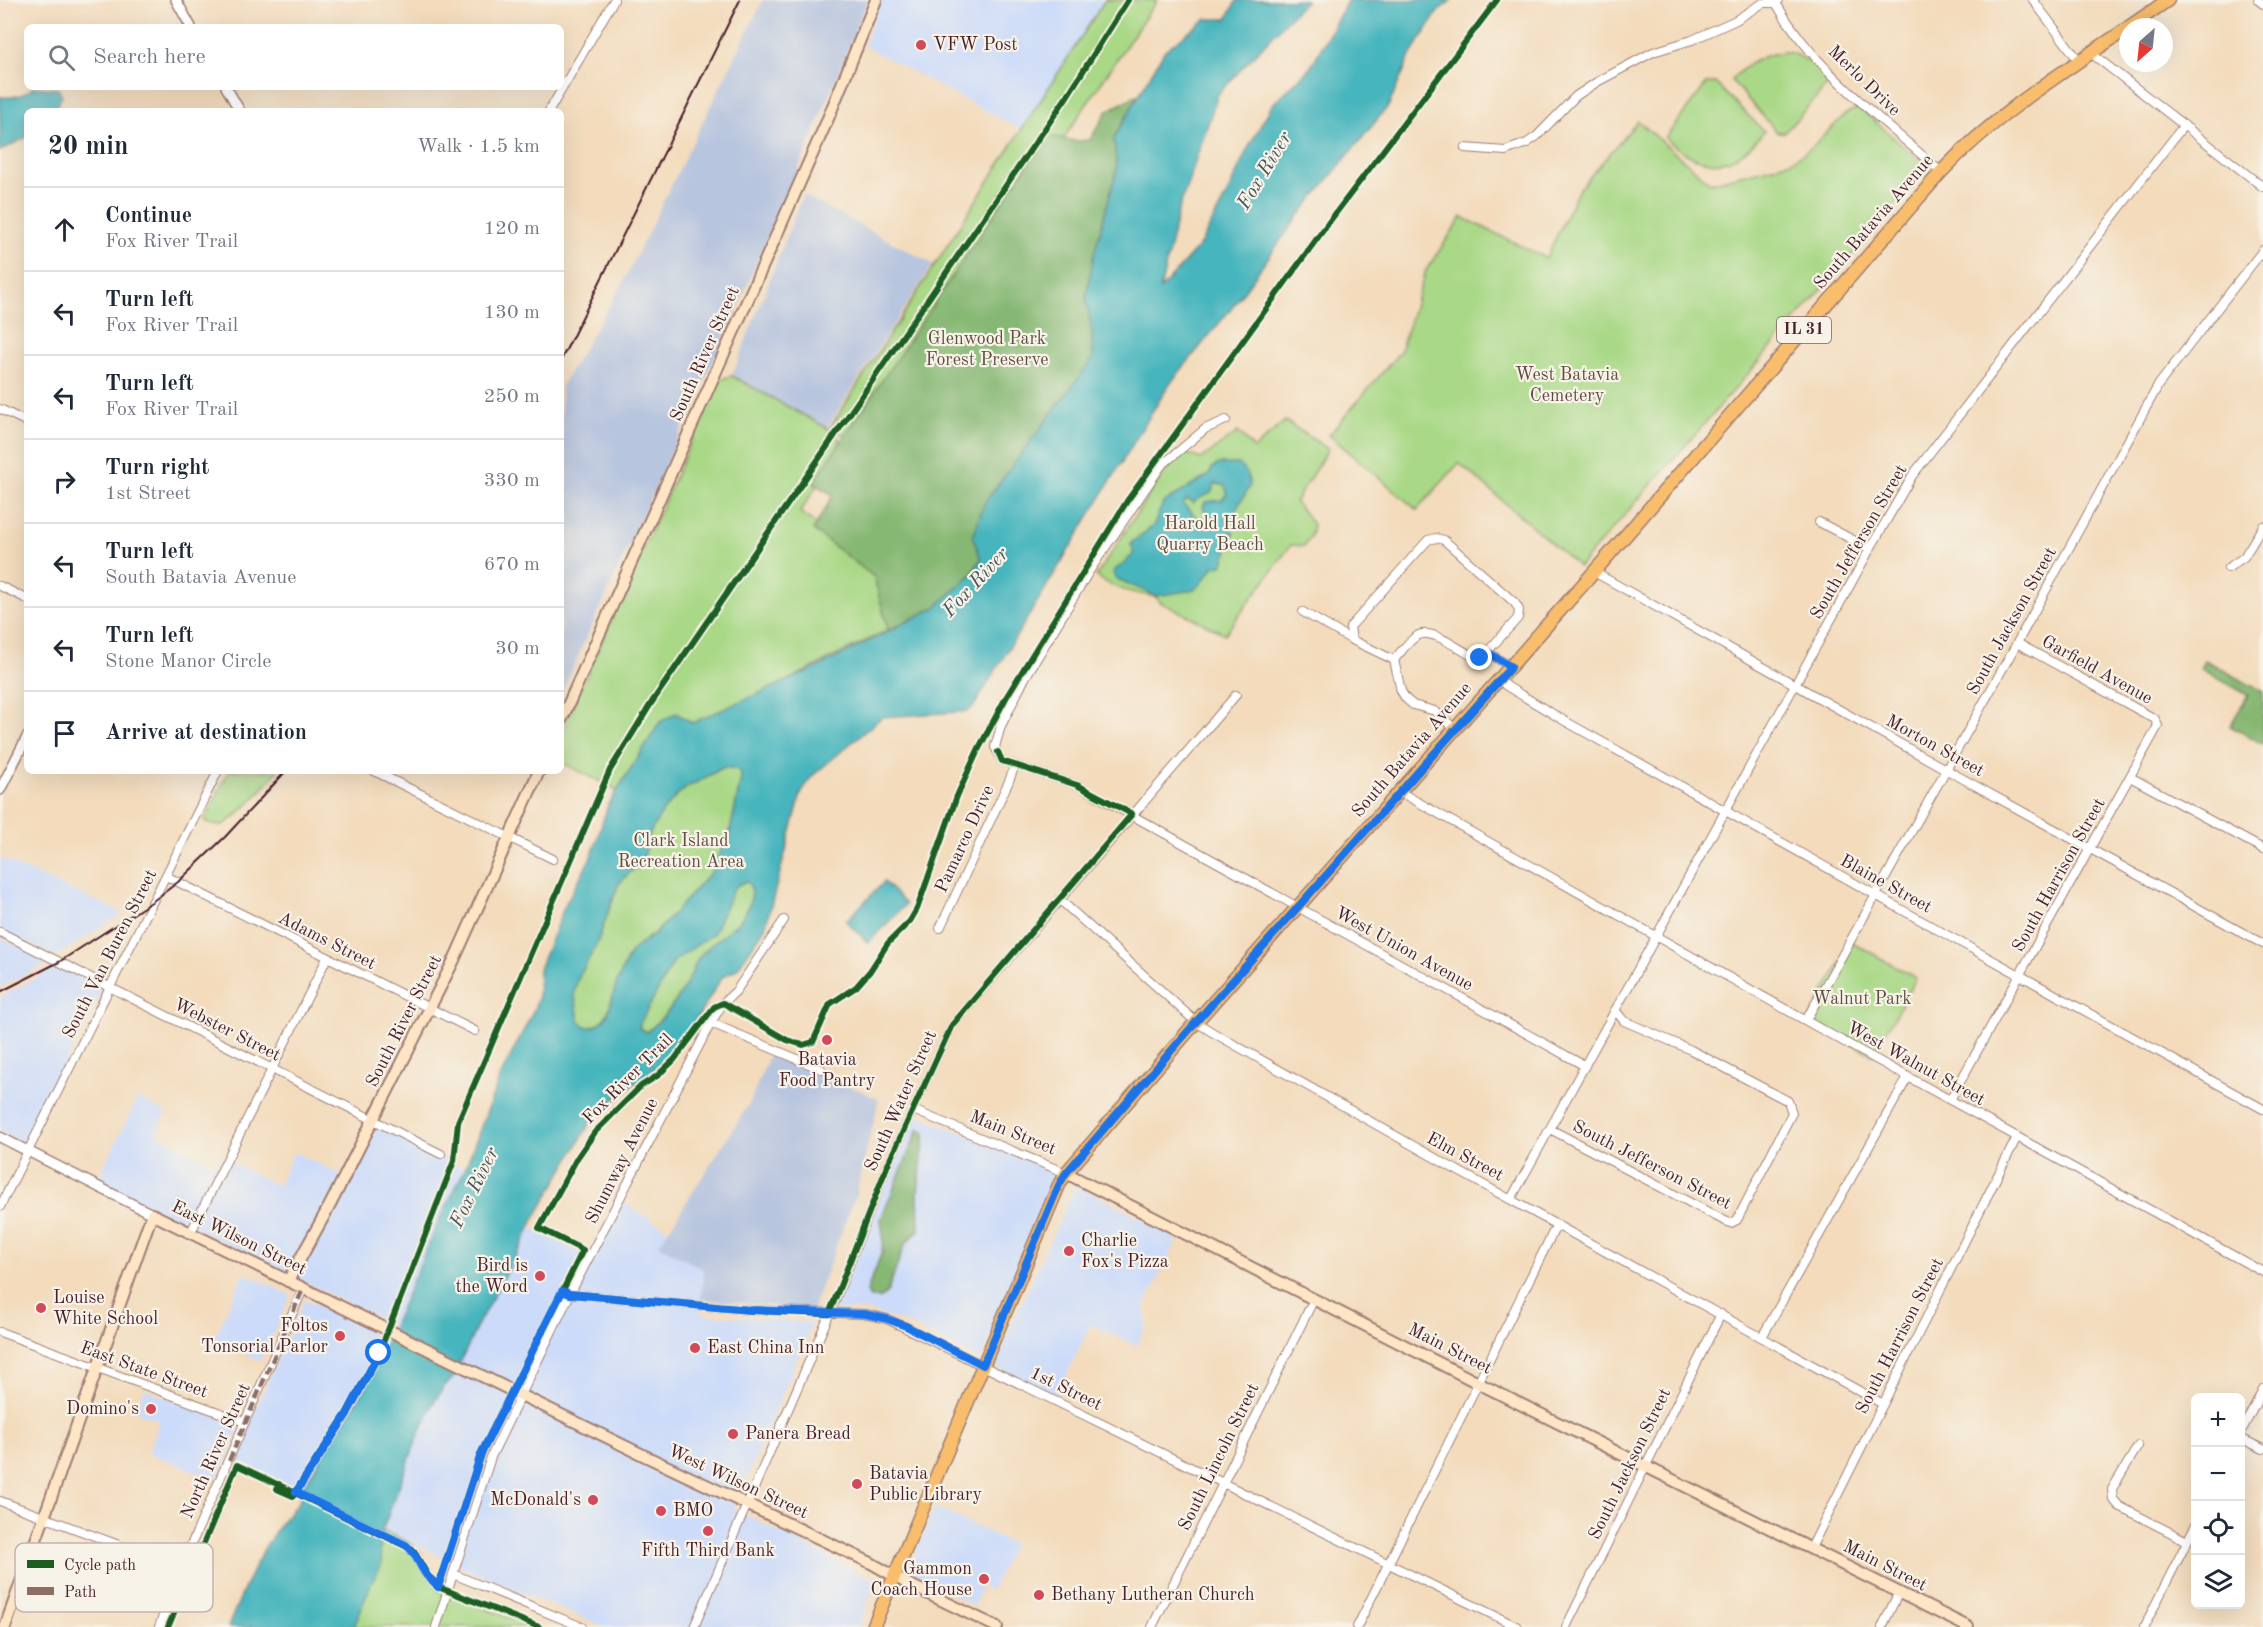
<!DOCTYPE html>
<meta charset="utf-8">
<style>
body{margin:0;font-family:"Old Standard TT",serif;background:#f6f6f7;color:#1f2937}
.controls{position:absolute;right:18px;bottom:18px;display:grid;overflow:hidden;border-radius:9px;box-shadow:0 6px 24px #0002}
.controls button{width:54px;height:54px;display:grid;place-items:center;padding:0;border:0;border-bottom:2px solid #e0e1e3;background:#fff;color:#1f2937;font:30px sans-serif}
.compass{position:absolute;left:2119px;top:18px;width:54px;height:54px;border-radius:50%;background:#fff;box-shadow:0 6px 24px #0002;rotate:207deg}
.stop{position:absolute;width:18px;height:18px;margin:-14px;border:4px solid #1a73e8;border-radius:50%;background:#fff}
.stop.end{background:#1a73e8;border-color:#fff;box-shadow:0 2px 6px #0008}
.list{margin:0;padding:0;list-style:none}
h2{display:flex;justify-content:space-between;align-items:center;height:78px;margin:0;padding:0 24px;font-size:26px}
h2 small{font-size:20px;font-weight:400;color:#747a83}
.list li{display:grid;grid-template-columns:39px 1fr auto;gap:18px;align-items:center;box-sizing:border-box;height:84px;padding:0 24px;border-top:2px solid #e0e1e3}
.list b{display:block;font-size:22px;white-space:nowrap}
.list p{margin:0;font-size:20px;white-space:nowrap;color:#747a83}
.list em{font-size:20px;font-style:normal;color:#747a83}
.icon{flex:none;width:33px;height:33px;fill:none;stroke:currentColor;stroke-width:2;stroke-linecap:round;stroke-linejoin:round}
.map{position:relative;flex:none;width:2263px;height:1627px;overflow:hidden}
.search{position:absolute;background:#fff;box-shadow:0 6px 24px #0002;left:24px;top:24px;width:540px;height:66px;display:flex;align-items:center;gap:15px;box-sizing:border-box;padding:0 21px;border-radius:9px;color:#747a83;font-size:22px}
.panel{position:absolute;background:#fff;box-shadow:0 6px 24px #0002;left:24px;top:108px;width:540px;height:666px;border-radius:9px}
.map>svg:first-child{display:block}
</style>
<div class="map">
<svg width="2263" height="1627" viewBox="0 0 2263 1627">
<rect width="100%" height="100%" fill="#f7f3e8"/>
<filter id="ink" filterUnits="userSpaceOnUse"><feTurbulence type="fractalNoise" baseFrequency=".0167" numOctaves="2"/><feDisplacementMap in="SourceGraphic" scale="12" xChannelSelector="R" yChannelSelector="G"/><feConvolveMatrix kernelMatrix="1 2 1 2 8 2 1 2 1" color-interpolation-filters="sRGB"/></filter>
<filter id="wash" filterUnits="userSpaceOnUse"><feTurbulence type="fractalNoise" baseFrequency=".008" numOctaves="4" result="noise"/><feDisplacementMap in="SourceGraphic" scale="24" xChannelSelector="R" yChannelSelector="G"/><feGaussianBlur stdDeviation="1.35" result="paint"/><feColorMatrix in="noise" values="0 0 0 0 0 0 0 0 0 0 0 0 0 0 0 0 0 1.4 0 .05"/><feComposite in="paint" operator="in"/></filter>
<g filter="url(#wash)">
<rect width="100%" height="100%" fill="#f3dbbc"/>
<g fill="#ccdbf9">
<path d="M880 0H1105L1022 130 864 46Z"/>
<path d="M0 858 123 913 55 957 0 929Z"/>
<path d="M0 937 50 962 0 987Z"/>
<path d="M59 966 103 988 25 1144 0 1132V997Z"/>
<path d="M138 1098 166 1113 156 1134 216 1165 221 1157 278 1186 294 1152 350 1179 378 1126 465 1169 438 1223 393 1325 97 1180Z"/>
<path d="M915 1114 1061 1173 981 1360 907 1323 865 1310H833Z"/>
<path d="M1076 1184 1178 1238 1145 1305 1147 1323 1137 1346 1091 1324 1057 1395 993 1366Z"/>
<path d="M622 1202 668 1230 660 1245 704 1270 701 1314 812 1323 734 1509 876 1581 858 1627H605L466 1569 422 1547 382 1531 424 1420 443 1388 453 1378 479 1322 531 1228 593 1259Z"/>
<path d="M244 1273 291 1295 260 1361 214 1339Z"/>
<path d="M305 1299 388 1339 366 1388 300 1491 233 1459Z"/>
<path d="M144 1389 241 1425 217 1479 148 1453 160 1420 136 1412Z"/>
<path d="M935 1507 1013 1544 991 1591 982 1586 974 1606 917 1577 911 1570V1564Z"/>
</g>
<g fill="#b8c5de">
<path d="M763 0H868L815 130 725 336 561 693V386L623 283Z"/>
<path d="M803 195 933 264 827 428 732 376Z"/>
<path d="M771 1051 879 1099 856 1194 812 1310 701 1299 704 1270 659 1245 749 1104Z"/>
</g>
<g fill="#a9d886" stroke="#7a7c58" stroke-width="1.5">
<path d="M1105 0H1157L989 249 981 506 830 428Z"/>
<path d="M1787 52C1806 57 1817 66 1831 81L1785 132H1777L1731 80C1747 63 1764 53 1787 52Z"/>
<path d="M1707 83H1715L1764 131C1732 173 1702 171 1665 138Z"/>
<path d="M1857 109H1861L1928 168 1579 567 1459 463 1417 510 1329 435 1400 352 1426 270 1462 217 1546 258 1579 189 1638 121 1710 183 1780 165 1793 160 1812 147 1847 113Z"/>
<path d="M732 376 827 428C837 435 843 439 839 452L800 512 864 560 887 597 888 630C823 661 760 697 692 723L676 713 660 722 617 790 561 762V733L717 383 724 378Z"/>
<path d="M1285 421 1328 449 1295 502 1313 524 1311 536 1304 546 1291 545 1225 634 1160 602 1156 597C1134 593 1115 590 1096 576 1125 534 1149 489 1182 452L1201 459 1238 432 1254 449Z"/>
<path d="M724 767 737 769 741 774V779C735 811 729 846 710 874 697 892 679 908 664 924 654 935 637 944 630 954 619 970 612 1012 602 1021 597 1026 592 1027 586 1027L579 1020 574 993 577 981 597 943 618 885 628 874 636 868 645 854 648 836 663 811 678 794 688 787Z"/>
<path d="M229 771H278C268 783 236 820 222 825 216 827 210 823 204 821Z"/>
<path d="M746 881C753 887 753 893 750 902 742 929 716 936 700 956 696 962 693 970 690 977 680 997 664 1019 646 1032L639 1028 640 1023 674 961 684 953 692 949 717 925 733 890 736 886Z"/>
<path d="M1852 942 1916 978 1873 1055 1809 1020Z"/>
<path d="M382 1531C409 1542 416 1543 431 1569 435 1577 435 1585 441 1592L534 1627H354L370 1586 382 1563 380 1551Z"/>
</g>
<g fill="#86b873" stroke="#686c4f" stroke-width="1.5">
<path d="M1139 94 1114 138 1117 169 1094 254 1086 298 1092 330 1093 359 1057 408 973 537 981 559 972 574 936 607 888 630 874 577 813 530 833 495 813 483 1047 135 1074 141 1090 140 1107 111Z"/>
<path d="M2205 660 2263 692V744L2230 726 2248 695 2201 669Z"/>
<path d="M919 1128 925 1133 918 1191 919 1230 905 1244 887 1293 881 1298H870L867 1291 882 1252 883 1236 881 1219Z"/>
</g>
<g fill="#46b5bd" stroke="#486a74" stroke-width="1.5" fill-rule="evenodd">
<path d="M1237 0H1306L1218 94 1178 212 1160 290 1200 245 1228 192 1247 150 1272 105 1310 68 1348 0H1452L1439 10 1411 54 1389 105 1296 219 1234 305 1168 386 974 706 968 711 959 712 882 717 811 777 801 794 765 928 737 969 722 977 686 1037 649 1074 626 1089 593 1118 537 1214 520 1248 479 1322 453 1378 443 1388 432 1405 417 1439 382 1531 380 1551 382 1563 370 1586 354 1627H228C246 1583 266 1535 300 1501V1491L366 1388 438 1223 465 1169 500 1077 534 1010 538 998 539 969 566 903 592 855 608 805 660 722 676 713 692 723 816 668 936 607 972 574 981 559 973 537 985 502 1093 359 1092 330 1086 298 1094 254 1117 169 1114 138 1165 50 1206 19H1227ZM724 767 737 769 741 774V779L730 832 711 872 656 933 635 948 630 954 617 981 608 1013 603 1021 594 1027H586L579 1020 574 993 577 981 597 943 618 885 628 874 636 868 645 854 648 836 663 811 678 794 688 787ZM746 881C753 887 753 894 750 902 742 929 716 936 700 956 695 962 693 970 690 977 680 996 665 1020 646 1032L639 1028 640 1023 674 961 713 934 733 890 736 886Z"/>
<path d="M34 87 58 89 62 96 54 111H27V137L0 151V97C15 98 22 96 34 87Z"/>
<path d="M1219 464H1239L1247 473 1250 486 1227 525 1234 534 1222 565 1214 566 1200 585 1193 590 1156 596 1115 578 1113 572 1133 555V548L1130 544 1153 526 1163 503 1209 475 1212 468ZM1215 483 1225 486 1227 493 1222 500 1205 502 1203 507 1206 515 1203 521 1199 520 1183 504 1187 499 1194 503 1196 500 1211 493Z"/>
<path d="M884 882 906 904 868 943 846 921Z"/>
</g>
</g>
<g filter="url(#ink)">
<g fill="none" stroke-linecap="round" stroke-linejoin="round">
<defs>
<g id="minor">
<path d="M2033 0 2079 61"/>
<path d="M2258 0 2263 4"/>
<path d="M1776 3C1816 73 1883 119 1941 172"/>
<path d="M2091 53 2263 187"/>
<path d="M549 111 614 0"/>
<path d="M1465 148 1505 151 1527 143 1537 136 1576 96 1597 82 1653 52 1692 40 1736 20 1763 3H1776L1779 0"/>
<path d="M0 409 27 422"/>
<path d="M1226 420 1205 429 1161 466 1090 570 1025 678 1001 726 995 747 1002 761 1077 785 1585 1066"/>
<path d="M1819 522 1870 549"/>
<path d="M2228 568 2244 557 2263 526"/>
<path d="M1594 572 1956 775 2263 944"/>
<path d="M0 586 27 599"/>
<path d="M1303 612 1352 640"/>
<path d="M1487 652 1483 657 1476 658C1462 652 1431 626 1417 636 1408 641 1401 652 1394 660L1352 640 1350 627 1428 540 1436 538 1444 540 1515 603 1519 610 1518 618 1487 652 1511 667"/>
<path d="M1394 660 1401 691 1406 699 1413 705 1435 711 1455 729"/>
<path d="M1499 680 1508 687 1563 720 1947 935 2263 1109"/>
<path d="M374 771 553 859"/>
<path d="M2130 777 2263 849"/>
<path d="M1400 792 1817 1027 2263 1272"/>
<path d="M166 876 475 1031"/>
<path d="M1059 899 1196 1022 1212 1032 1451 1167 1883 1404"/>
<path d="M940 928 1009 781 1015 765"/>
<path d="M0 932 441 1154"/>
<path d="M1806 1020 2017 643 2159 384 2263 250"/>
<path d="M711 1023 821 1069"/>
<path d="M1950 1100 2158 726 2155 719 2017 643"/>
<path d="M913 1110 1066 1173"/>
<path d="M1550 1129 1725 1221 1731 1223 1737 1220 1792 1113 1788 1101 1691 1050 1624 1021 1615 1010"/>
<path d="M1511 1199 1870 549 1912 476 2184 125"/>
<path d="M0 1207 218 771"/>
<path d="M191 1232 327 958"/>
<path d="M570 1294 750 1310 865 1314 887 1319 1518 1627"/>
<path d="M0 1332 245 1422"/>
<path d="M1762 1337 1908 1077"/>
<path d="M2240 1434 2263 1389"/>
<path d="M2240 1438 2263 1449"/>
<path d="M2138 1446 2112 1489 2113 1499 2119 1506 2187 1541"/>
<path d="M0 1501 181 1568"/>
<path d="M1811 1548 2017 1137"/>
<path d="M453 1574 582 1627"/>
<path d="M159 1627 181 1568 303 1289"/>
<path d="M436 1627 491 1457 570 1294 711 1023 723 1003 736 991 784 920"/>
<path d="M694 1627 835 1301 888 1164 952 1025 1236 695"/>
<path d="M1152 1627 1314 1299"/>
<path d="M1357 1627 1557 1224"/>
<path d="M1566 1627 1721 1314"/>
<path d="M1882 1627 1899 1592"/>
<path d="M2144 1627 2196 1524"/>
</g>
<g id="tertiary">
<path d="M176 0 191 27"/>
<path d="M226 87 240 111"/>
<path d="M0 790 27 737"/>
<path d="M0 1137 152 1214"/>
</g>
<g id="secondary">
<path d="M561 721 827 121 876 0"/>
<path d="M1066 1173 1488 1388 1968 1627"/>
<path d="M288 1281 330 1205 454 960 539 771"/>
<path d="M5 1627 152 1214 643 1455 871 1563 908 1584 997 1627"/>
</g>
<g id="primary">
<path d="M2129 27 2168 0"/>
<path d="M873 1627 1059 1185 1066 1173 1196 1022 1594 572 1941 172C1996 114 2063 72 2128 28"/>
</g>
</defs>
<use href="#minor" stroke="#9e7d74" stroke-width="10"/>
<use href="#tertiary" stroke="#9e7d74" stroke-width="12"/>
<use href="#secondary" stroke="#9e7d74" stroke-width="14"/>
<use href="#primary" stroke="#9e7d74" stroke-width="15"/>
<use href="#minor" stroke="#fff" stroke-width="8"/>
<use href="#tertiary" stroke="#fff" stroke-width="9"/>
<use href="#secondary" stroke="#fde5c5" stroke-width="10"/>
<use href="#primary" stroke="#f9be6d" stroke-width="12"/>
<g stroke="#4a1f2b" stroke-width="2">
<path d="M561 360 740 0"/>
<path d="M0 992 59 962 153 901 178 882 225 837 286 771"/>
</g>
<path stroke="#8d6e63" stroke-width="4.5" stroke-dasharray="9 4.5" stroke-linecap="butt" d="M229 1461 303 1289"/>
<defs>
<g id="cycleway">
<path d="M563 1291 570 1294 750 1310 829 1314 888 1164 952 1025 1132 814 1077 785 1002 761 998 752"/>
<path d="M279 1484 277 1489 293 1496 347 1414 379 1353 454 1161 458 1122 610 770 652 702 1066 98 1128 0"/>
<path d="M168 1627 237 1465 406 1546 413 1550 428 1576 438 1587"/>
<path d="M539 1627 438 1587 481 1454 583 1250 539 1228 577 1158 595 1132 641 1086 657 1076 674 1060 714 1007 723 1003 787 1040 803 1045 813 1042 830 1004 856 987 870 971 888 943 910 921 917 909 957 796 978 750 1007 696 1127 501 1329 222 1497 0"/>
</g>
</defs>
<use href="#cycleway" stroke="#f7f3e8" stroke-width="10"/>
<use href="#cycleway" stroke="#1b5e20" stroke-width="6"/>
</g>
</g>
<g fill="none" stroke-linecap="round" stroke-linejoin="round" filter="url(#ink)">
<path stroke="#1a73e8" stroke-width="8" d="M379 1353 347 1414 296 1492 406 1545C417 1554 419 1566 427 1576 431 1580 435 1582 438 1587L481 1454 562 1291 570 1294 750 1310 865 1314 887 1319 906 1326 983 1365 1059 1185 1066 1173 1196 1022 1511 667 1487 652 1480 658"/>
</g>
<g fill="#d1495b" stroke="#f7f3e8" stroke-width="2">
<circle cx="921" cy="45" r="6"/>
<circle cx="827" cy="1040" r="6"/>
<circle cx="1069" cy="1251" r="6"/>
<circle cx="540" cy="1276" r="6"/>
<circle cx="41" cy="1308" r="6"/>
<circle cx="340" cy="1336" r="6"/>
<circle cx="695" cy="1348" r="6"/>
<circle cx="151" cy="1409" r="6"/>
<circle cx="733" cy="1434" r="6"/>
<circle cx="857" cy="1484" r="6"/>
<circle cx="593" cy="1500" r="6"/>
<circle cx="661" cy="1511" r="6"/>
<circle cx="708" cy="1531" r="6"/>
<circle cx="984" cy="1579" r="6"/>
<circle cx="1039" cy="1595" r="6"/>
</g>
<g text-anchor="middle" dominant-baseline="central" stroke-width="4.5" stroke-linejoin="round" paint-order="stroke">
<rect fill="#f7f3e8" stroke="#7e5f64" stroke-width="1.5" x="1777" y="317" width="54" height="26" rx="4.5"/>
<g font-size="16" font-weight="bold" fill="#4a1f2b">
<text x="1804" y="330">IL 31</text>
</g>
<g font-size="18" fill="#4a1f2b" stroke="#f7f3e8" text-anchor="start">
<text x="933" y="45">VFW Post</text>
<text x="827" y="1060" text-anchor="middle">Batavia<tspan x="827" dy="21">Food Pantry</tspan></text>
<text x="1081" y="1241">Charlie<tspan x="1081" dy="21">Fox's Pizza</tspan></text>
<text x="528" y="1266" text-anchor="end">Bird is<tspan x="528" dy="21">the Word</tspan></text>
<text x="53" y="1298">Louise<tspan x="53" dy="21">White School</tspan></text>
<text x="328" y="1326" text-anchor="end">Foltos<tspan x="328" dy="21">Tonsorial Parlor</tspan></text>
<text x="707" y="1348">East China Inn</text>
<text x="139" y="1409" text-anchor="end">Domino's</text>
<text x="745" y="1434">Panera Bread</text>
<text x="869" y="1474">Batavia<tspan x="869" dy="21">Public Library</tspan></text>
<text x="581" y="1500" text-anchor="end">McDonald's</text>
<text x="673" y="1511">BMO</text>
<text x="708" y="1551" text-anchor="middle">Fifth Third Bank</text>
<text x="972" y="1569" text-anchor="end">Gammon<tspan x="972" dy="21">Coach House</tspan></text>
<text x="1051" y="1595">Bethany Lutheran Church</text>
</g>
<g font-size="18" fill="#4a1f2b" stroke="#f7f3e8">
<text transform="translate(1864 81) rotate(44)">Merlo Drive</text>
<text transform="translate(1874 222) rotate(-49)">South Batavia Avenue</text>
<text transform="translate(705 354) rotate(-66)">South River Street</text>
<text transform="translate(1859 542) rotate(-60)">South Jefferson Street</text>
<text transform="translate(2012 621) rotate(-61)">South Jackson Street</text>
<text transform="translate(2097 670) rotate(29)">Garfield Avenue</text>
<text transform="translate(1935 746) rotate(29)">Morton Street</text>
<text transform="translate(1412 750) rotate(-49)">South Batavia Avenue</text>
<text transform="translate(965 839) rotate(-65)">Pamarco Drive</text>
<text transform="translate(2059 875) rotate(-61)">South Harrison Street</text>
<text transform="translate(1886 884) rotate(29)">Blaine Street</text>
<text transform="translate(327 941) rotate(27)">Adams Street</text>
<text transform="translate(1404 949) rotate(29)">West Union Avenue</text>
<text transform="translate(110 954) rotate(-63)">South Van Buren Street</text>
<text transform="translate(404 1021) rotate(-63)">South River Street</text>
<text transform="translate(227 1030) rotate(27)">Webster Street</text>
<text transform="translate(1916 1064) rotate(29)">West Walnut Street</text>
<text transform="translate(628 1079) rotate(-45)">Fox River Trail</text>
<text transform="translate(901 1101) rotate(-66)">South Water Street</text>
<text transform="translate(1013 1133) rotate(22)">Main Street</text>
<text transform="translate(1465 1157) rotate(28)">Elm Street</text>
<text transform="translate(622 1161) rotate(-63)">Shumway Avenue</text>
<text transform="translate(1652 1165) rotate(27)">South Jefferson Street</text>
<text transform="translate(239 1238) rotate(26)">East Wilson Street</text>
<text transform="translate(1900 1336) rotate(-63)">South Harrison Street</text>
<text transform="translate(1450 1349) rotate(27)">Main Street</text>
<text transform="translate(144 1370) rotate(20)">East State Street</text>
<text transform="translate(1066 1389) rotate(26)">1st Street</text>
<text transform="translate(216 1451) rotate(-66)">North River Street</text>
<text transform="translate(1219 1457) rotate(-64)">South Lincoln Street</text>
<text transform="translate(1630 1464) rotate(-64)">South Jackson Street</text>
<text transform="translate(738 1482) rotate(25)">West Wilson Street</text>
<text transform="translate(1885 1566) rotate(27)">Main Street</text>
</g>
<g font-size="18" fill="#624d42" stroke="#f7f3e8">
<text x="987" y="339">Glenwood Park<tspan x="987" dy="21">Forest Preserve</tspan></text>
<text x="1567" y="375">West Batavia<tspan x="1567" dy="21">Cemetery</tspan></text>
<text x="1210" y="524">Harold Hall<tspan x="1210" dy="21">Quarry Beach</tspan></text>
<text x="681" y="841">Clark Island<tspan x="681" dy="21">Recreation Area</tspan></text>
<text x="1862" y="999">Walnut Park</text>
</g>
<g font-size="20" font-style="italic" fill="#49545e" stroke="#f7f3e8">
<text transform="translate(1265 171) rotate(-59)">Fox River</text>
<text transform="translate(976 583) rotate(-47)">Fox River</text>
<text transform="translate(475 1188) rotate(-64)">Fox River</text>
</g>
</g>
<rect x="15" y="1543" width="198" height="69" rx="9" fill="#f7f3e8" stroke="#c3b3af" stroke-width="1.5"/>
<rect x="27" y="1560" width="27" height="8" fill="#1b5e20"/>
<rect x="27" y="1587" width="27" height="8" fill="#8d6e63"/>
<g font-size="16" fill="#4a1f2b">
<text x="64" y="1570">Cycle path</text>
<text x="64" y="1597">Path</text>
</g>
</svg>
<div class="controls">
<button>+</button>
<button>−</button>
<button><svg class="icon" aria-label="locate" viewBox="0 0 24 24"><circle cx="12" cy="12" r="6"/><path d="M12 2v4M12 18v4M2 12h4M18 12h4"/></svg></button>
<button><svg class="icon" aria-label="layers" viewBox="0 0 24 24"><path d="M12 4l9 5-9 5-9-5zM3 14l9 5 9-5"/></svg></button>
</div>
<svg class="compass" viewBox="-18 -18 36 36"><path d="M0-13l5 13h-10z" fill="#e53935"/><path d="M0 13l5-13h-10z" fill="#747a83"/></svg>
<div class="stop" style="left:379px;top:1353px"></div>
<div class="stop end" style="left:1480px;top:658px"></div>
<div class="search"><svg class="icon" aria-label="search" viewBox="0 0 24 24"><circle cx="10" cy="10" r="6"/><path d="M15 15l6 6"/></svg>Search here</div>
<section class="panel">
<h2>20 min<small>Walk · 1.5 km</small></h2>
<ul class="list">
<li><svg class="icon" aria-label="ahead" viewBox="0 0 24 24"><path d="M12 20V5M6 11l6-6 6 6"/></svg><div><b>Continue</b><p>Fox River Trail</p></div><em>120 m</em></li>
<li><svg class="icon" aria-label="left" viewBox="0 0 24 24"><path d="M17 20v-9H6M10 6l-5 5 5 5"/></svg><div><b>Turn left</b><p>Fox River Trail</p></div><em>130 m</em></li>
<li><svg class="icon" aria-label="left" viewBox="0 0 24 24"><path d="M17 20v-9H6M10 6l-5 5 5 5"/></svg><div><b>Turn left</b><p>Fox River Trail</p></div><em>250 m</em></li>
<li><svg class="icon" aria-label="right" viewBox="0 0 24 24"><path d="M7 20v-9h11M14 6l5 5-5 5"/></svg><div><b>Turn right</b><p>1st Street</p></div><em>330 m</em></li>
<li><svg class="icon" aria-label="left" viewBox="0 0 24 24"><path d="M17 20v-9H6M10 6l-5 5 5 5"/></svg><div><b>Turn left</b><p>South Batavia Avenue</p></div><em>670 m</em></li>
<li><svg class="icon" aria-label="left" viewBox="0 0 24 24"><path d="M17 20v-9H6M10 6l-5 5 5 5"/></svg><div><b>Turn left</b><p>Stone Manor Circle</p></div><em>30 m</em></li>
<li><svg class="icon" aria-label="arrive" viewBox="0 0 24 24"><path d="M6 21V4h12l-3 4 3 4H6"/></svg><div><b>Arrive at destination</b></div></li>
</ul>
</section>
</div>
